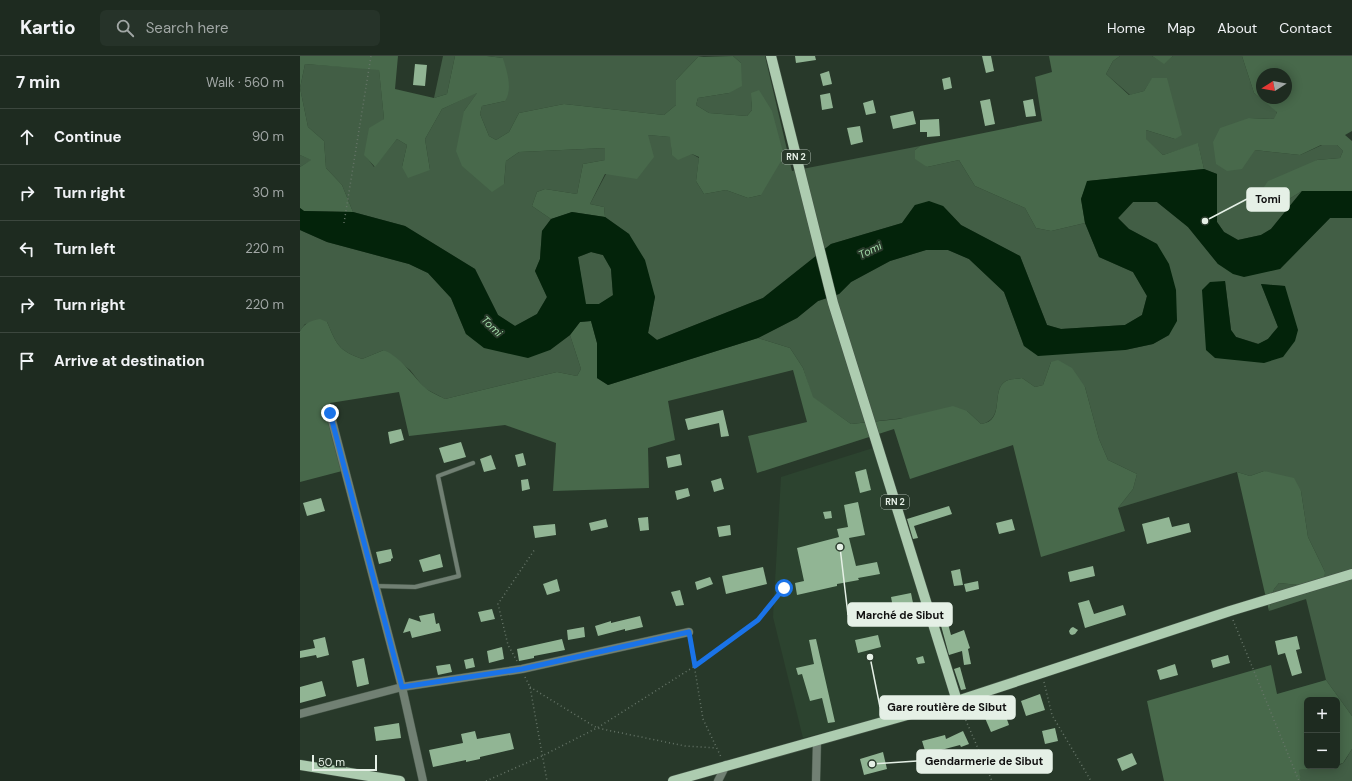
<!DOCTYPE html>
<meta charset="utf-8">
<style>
body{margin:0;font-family:"DM Sans",sans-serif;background:#263329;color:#f1f3f6}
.controls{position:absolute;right:12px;bottom:12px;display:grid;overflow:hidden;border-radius:6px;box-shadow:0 2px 10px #0003}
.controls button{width:36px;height:36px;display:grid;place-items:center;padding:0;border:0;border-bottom:1px solid #3c473e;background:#1e2b20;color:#f1f3f6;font:20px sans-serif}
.compass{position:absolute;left:956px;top:12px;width:36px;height:36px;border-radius:50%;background:#1e2b20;box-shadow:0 2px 10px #0003;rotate:259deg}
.scale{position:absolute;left:12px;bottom:10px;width:65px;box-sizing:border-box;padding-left:4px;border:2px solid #e5f0e6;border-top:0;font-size:11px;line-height:14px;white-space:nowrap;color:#e5f0e6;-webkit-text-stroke:3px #28392a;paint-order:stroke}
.stop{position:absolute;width:12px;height:12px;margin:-9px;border:3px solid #1a73e8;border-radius:50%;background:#fff}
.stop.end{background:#1a73e8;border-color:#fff;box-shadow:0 1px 4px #0008}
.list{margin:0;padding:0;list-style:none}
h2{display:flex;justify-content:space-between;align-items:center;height:52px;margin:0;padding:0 16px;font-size:17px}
h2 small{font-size:13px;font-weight:400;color:#a1a7a5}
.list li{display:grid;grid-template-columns:26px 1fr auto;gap:12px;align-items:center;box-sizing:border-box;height:56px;padding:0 16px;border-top:1px solid #3c473e}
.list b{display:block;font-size:15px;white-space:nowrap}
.list em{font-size:13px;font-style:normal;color:#a1a7a5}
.icon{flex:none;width:22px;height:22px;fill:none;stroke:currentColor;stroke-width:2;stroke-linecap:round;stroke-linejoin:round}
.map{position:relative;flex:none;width:1052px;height:725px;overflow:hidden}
header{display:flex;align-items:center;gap:24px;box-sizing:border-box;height:56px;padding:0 20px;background:#1e2b20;border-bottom:1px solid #3c473e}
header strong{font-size:19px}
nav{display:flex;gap:22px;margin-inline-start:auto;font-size:14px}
.search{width:280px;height:36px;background:#263329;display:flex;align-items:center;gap:10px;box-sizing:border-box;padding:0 14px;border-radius:6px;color:#a1a7a5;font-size:15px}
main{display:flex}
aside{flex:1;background:#1e2b20}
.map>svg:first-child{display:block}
</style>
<header>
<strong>Kartio</strong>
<div class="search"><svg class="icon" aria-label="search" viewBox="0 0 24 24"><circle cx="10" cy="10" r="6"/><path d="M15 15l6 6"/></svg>Search here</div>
<nav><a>Home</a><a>Map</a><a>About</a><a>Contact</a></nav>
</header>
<main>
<aside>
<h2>7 min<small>Walk · 560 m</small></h2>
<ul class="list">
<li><svg class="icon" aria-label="ahead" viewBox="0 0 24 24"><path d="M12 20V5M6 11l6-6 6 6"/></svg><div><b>Continue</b></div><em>90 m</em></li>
<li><svg class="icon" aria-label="right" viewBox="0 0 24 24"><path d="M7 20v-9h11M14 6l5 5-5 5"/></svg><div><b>Turn right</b></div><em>30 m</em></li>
<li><svg class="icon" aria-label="left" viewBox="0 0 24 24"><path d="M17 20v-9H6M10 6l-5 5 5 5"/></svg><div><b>Turn left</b></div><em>220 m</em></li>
<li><svg class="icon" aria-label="right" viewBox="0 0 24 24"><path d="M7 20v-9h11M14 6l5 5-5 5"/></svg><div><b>Turn right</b></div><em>220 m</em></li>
<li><svg class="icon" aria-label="arrive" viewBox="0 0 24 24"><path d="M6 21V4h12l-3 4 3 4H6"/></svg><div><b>Arrive at destination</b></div></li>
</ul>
</aside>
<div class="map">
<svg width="1052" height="725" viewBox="0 0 1052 725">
<rect width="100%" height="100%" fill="#28392a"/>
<path fill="#2c432f" d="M573 392 651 644 503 682 473 561 481 421Z"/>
<g fill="#425e45" fill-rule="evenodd">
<path d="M143 0H155L147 38 134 42Z"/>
<path d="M187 0H404L398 1 376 24V49L364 59 264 48 219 57 209 76 196 84 189 80 180 58 182 50 205 45 203 2Z"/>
<path d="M433 0H465L492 115 620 90 615 94 627 111 659 104 675 130 725 152 736 172 751 175 785 167 799 201 833 216 847 240 842 259 825 269 761 273 747 269 720 200 661 169 643 150 615 149 602 167 531 188 463 242 357 284 348 277 355 241 329 178 305 161 304 151 290 148 306 118 348 79 371 81 372 99 392 98 399 102 396 125 404 138 426 134 448 142 461 139 451 37 452 54 447 60 409 57 396 49 398 42 429 37 441 7Z"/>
<path d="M820 0H852L864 7 873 0H942L954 37 977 55 975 63 949 62 955 94 1000 99 1022 89H1037L1043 95 1040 102 1017 104 976 151 1002 135 971 173 961 179 938 184 924 176 917 166V118L904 113 898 88 863 99 845 83 846 74 875 83 852 23 844 35 830 39 806 18 813 5Z"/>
<path d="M5 8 79 13 84 63 65 99 74 111 97 83 107 89 102 111 130 114 125 83 142 53 178 36 164 55 204 128 206 105 219 96 305 92V104L283 108 277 138 245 133 237 136 232 150 251 163 242 175 240 203 235 215 247 241 237 258 215 270 198 259 175 213 105 170 53 156 42 129 26 112 24 85 8 71 0 32Z"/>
<path d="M0 99 12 104 0 111Z"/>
<path d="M833 146H857L888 171 918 208 980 213 1030 162H1052V660L1026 624 1006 543 969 555 974 533 979 527 1009 530 1025 516 1008 481 1001 435 964 415 950 420 937 416 818 452 833 433 837 418 808 404 799 383 785 331 751 306 743 329 735 331 722 322C717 323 710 323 706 325 690 334 706 364 681 368L667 355 551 368 512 341 503 312 490 292 458 282 497 262 518 245 539 238 551 226 590 205 626 194H648L669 203 704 236 724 290 825 294 853 288 869 279 857 188 829 173 818 162ZM925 225 931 274 936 281 959 288 968 283 978 271 961 228 985 230 983 301 906 294Z"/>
<path d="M0 174 27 186 109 208 128 217 151 242 166 278 250 294 270 279 281 313 277 320 257 316 145 343 124 332 110 314 84 294 62 303C38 294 37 289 27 266L5 268 0 275Z"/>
<path d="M291 196 303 199 311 213 313 240 299 248H285L278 201Z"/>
<path d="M1052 693V725H1001L998 714C1009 712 1036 712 1043 707 1046 704 1049 697 1052 693Z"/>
</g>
<g fill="#48694b" fill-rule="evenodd">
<path d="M0 0H98L95 33 134 42 147 38 155 0H187L203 2C207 16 213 33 205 45L182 50 180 58 189 80 196 84 209 76 219 57 264 48 364 59 376 49V24L398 1 433 0 441 7 442 30 429 37 398 42 396 49 409 57 447 60 452 54 451 37 459 34 472 55 484 100 461 139 448 142 426 134 404 138 396 125 399 101 392 98 378 104 372 99 370 81 348 79 354 101 337 123 305 118 290 148 304 151 305 161 272 156 251 163 232 150 237 136 245 133 277 138 283 108 305 104V92L219 96 206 105 204 128 192 136 162 110 156 95 164 55 177 37 142 53 125 83 130 114 108 122 102 111 107 89 97 83 75 111 64 99 69 72 84 63 79 14 5 8 0 32Z"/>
<path d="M749 0H820L813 5 806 18 829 39 844 35 852 22H867L882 79 875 83 846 74V83L863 99 898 87 904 113 788 125 781 143 785 167 751 175 736 172 725 152 675 130 659 104 627 111 615 103V94L620 90 742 65 735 21 752 16Z"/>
<path d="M852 0H873L864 8Z"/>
<path d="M942 0H1052V75L1045 79 1052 85V135H1002L976 151 964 131 968 125 1017 104 1040 102 1043 95 1037 89H1021L1000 99 955 94 942 113 927 115 916 108 913 86 920 72 949 62 974 63 977 56 954 37ZM962 18H986V42H962Z"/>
<path d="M0 32 8 71 24 85 26 112 42 129 53 156 4 155 0 152V111L11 104 0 99Z"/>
<path d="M20 263 27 266C37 289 38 294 62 303L84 294C101 302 111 317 123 330 129 336 138 339 145 343L257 316 277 320 281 313 270 279 280 266 291 265 297 287V322L308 329 458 282 490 292 503 312 513 341 551 368 599 363 653 350 667 355 681 368C706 365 690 334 706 325 710 323 717 323 722 322L735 331 743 329 751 306 758 304 772 312 785 331 799 383 808 404 837 418 833 433 818 452 825 475 741 501 713 389 610 423 594 373 457 417 448 380 507 366 493 314 368 345 375 384 348 392 349 432 253 435 256 387 205 369 109 380 99 336 30 347 46 414 0 426V275C5 267 10 265 20 263Z"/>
<path d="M964 415 994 422 1001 435 1008 481 1025 516 1023 523 1009 530 979 527 974 533 969 555 937 416 950 420Z"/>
<path d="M971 609 977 638 1026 624 1052 660V693L1043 707 1037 709V644H1007V710H1036L999 714 1001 725H864L847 645Z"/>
</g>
<g fill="#03230a" fill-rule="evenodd">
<path d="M904 113 917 118V166L924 176 938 184 961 179 971 173 1002 135H1052V162H1030L980 213 944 221 933 218 918 208 888 171 857 146H833L818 162 829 173 857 188 869 208 876 234 877 265 869 279 853 288 825 294 738 300 724 290 704 236 669 203 648 194H626L590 205 551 226 539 238 518 245 497 262 458 282 308 329 297 322V287L291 265 280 266 270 279 250 294 228 302 184 292 166 278 151 242 128 217 109 208 27 186 0 174V152L4 155 53 156 105 170 175 213 198 259 215 270 237 258 247 241 235 215 240 203 242 175 251 163 272 156 305 161 329 178 345 204 355 241 348 277 357 284 463 242 531 188 602 167 615 149 629 145 643 150 661 169 720 200 747 269 761 273 825 269 842 259 847 240 833 216 799 201 785 167 781 143 787 125ZM291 196 303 199 311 213 313 239 299 248H286L278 201Z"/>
<path d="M925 225 931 274 936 281 958 288 968 283 978 271 961 228 985 230 998 274 995 285 983 301 964 307 915 302 906 294 902 234 910 226Z"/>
</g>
<g fill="#91b594">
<path d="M495 0H515L516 4 496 7Z"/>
<path d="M682 0H691L694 15 686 17Z"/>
<path d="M115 8 127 9 125 30 113 29Z"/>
<path d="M529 15 532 28 523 30 520 18Z"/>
<path d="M650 21 652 32 644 34 642 23Z"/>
<path d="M530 37 533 52 522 54 520 39Z"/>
<path d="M690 43 695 68 685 70 680 45Z"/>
<path d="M733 43 736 60 726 61 723 45Z"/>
<path d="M573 44 576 57 566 59 563 47Z"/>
<path d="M613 55 616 68 593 73 590 60Z"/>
<path d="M639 63 640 80 627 81V76H620V64Z"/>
<path d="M560 70 563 86 551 89 547 72Z"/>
<path d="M423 354 429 380 421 381 419 367 388 374 385 363Z"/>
<path d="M101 373 104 384 90 388 88 376Z"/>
<path d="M161 386 166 401 144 407 139 392Z"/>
<path d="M223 397 226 409 218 411 215 399Z"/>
<path d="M380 398 382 409 368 412 366 401Z"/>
<path d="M191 399 196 413 184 416 180 403Z"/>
<path d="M566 413 571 434 560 437 555 416Z"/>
<path d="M421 422 424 433 414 436 411 425Z"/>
<path d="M228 423 230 433 222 435 221 424Z"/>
<path d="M388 432 390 440 377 444 375 435Z"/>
<path d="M21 442 25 455 7 460 3 447Z"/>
<path d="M558 446 565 479 549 482 556 510 577 506 580 518 558 522 559 524 537 528V530L497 539 495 527 504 525 497 492 539 481 537 473 548 471 544 449Z"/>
<path d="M649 450 652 458 614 470 618 482 613 483 607 463Z"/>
<path d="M531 455 532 462 525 463 523 456Z"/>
<path d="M348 461 349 474 340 475 338 462Z"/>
<path d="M869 461 872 471 889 467 891 476 847 488 842 468Z"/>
<path d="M306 463 308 471 291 475 289 467Z"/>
<path d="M712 463 715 474 699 478 696 467Z"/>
<path d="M255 468 256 479 235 482 233 470Z"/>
<path d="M430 469 431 479 419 481 417 471Z"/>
<path d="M91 493 93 502 91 503V505L79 508 76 496Z"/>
<path d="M140 498 143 511 123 516 119 504Z"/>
<path d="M793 510 795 520 770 526 768 516Z"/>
<path d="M463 511 467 528 426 538 422 520Z"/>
<path d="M660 513 663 529 654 530 651 515Z"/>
<path d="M410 521 413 528 397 534 395 526Z"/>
<path d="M257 523 260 535 247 539 243 528Z"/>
<path d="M678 525 679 533 666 536 664 528Z"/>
<path d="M380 534 384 549 376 550 371 536Z"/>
<path d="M611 537 613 547 593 552 591 541Z"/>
<path d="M789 544 794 558 823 549 826 559 785 572 778 547Z"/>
<path d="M192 553 195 563 181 566 178 556Z"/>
<path d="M134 557 136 568 139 567 141 575 112 582 110 575 103 577 109 562 121 566 119 560Z"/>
<path d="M340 560 343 571 325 575V573L298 580 295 570 311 565V567Z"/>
<path d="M647 564 651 579 664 574 670 592 668 593 671 608 664 609 662 595 649 599 640 566Z"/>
<path d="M284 571 285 581 268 584 267 574Z"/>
<path d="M773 571 778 574 775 578 772 579 770 578 769 575 771 572Z"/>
<path d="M578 579 581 591 558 597 555 584Z"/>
<path d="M997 580 1000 593 996 594 1002 617 992 620 985 597 978 599 975 585Z"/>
<path d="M25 581 29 599 17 602 16 599 0 602V595L15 592 13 584Z"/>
<path d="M262 583 265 594 234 600V602L219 605 217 593Z"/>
<path d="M516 583 535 666 528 667 522 642 510 645 502 618 498 619 496 612 514 608 509 584Z"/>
<path d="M202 591 204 603 189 607 187 595Z"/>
<path d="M928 599 930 607 913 612 911 604Z"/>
<path d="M623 600 625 607 618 608 616 602Z"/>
<path d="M64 602 69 628 57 631 52 605Z"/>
<path d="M173 602 175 611 166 613 164 604Z"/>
<path d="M150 608 152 616 138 619 136 610Z"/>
<path d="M875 608 878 619 860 624 857 614Z"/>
<path d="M660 611 666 633 661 634 654 613Z"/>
<path d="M22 625 26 640 0 647V631Z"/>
<path d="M740 638 745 654 726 660 721 645Z"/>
<path d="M704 655 709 669 691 676 685 662Z"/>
<path d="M99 667 101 682 76 685 74 671Z"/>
<path d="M755 672 758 685 745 688 742 675Z"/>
<path d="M175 675 177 683 210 677 214 693 180 701V703L166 706V704L133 711 129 694 163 687 161 678Z"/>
<path d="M663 675 669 688 661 691 660 689 626 698 622 685 645 679 646 683Z"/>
<path d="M583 696 587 713 564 719 560 703Z"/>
<path d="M832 697 837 708 822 715 817 703Z"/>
</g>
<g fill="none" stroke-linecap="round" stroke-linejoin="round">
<defs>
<path id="lane" d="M76 530 115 531 159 520 138 420 173 407"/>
<g id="street">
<path d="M30 357 102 631 123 725"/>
<path d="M0 658 102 631 222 613 389 576"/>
<path d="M418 725 426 709"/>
<path d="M516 725 517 685"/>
</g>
<g id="primary">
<path d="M471 0 533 247 657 645"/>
<path d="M0 709 100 725"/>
<path d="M373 725 657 645 930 555 1052 518"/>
</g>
</defs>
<use href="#lane" stroke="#465648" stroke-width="5"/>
<use href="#street" stroke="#465648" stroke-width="9"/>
<use href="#primary" stroke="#465648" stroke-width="11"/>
<g stroke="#667568" stroke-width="1.5" stroke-dasharray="1 3" stroke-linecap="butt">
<path d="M44 167 71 0"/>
<path d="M933 564 999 725"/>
<path d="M390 584 403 663 421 701"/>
<path d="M217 605 208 589 198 548 235 493"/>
<path d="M225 621 230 631 247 725"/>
<path d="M744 626 752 659 791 725"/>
<path d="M230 631 297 672 385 690 416 692"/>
<path d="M661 653 692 725"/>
<path d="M186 725 242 700 297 672 395 610 458 564 484 532"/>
</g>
<use href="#lane" stroke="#718073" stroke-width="4"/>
<use href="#street" stroke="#718073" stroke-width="8"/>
<use href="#primary" stroke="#adccb0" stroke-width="10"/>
</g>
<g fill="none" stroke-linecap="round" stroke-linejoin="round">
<path stroke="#1a73e8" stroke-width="5" d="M30 357 102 631 222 613 389 576 395 610 458 564 484 532"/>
</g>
<g text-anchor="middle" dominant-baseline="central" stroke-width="4" stroke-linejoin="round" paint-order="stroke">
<g fill="#28392a" stroke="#acb9ae" stroke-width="1">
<rect x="482" y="94" width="28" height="14" rx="3"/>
<rect x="581" y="439" width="28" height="14" rx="3"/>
</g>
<g font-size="9" font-weight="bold" fill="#e5f0e6">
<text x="496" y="101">RN 2</text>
<text x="595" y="446">RN 2</text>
</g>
<g font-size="11" font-style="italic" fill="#a3dba9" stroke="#28392a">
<text transform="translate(570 194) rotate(-26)">Tomi</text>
<text transform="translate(192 270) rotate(44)">Tomi</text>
</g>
</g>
<path fill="none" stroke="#e5f0e6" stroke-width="1.5" d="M905 165L947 143M540 491L548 559M570 601L580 651M572 708L617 705"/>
<g fill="#e5f0e6" stroke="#28392a" stroke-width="1.5">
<circle cx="905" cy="165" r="4"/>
<circle cx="540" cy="491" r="4"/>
<circle cx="570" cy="601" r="4"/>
<circle cx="572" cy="708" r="4"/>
</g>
<g fill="#e5f0e6" stroke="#e5f0e6" stroke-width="1.5">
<rect x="947" y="132" width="42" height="23" rx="4"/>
<rect x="548" y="547" width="104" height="23" rx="4"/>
<rect x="580" y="640" width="135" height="23" rx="4"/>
<rect x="617" y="694" width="135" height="23" rx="4"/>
</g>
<g font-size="11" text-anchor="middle" font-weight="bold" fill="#111">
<text x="968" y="147">Tomi</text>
<text x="600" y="563">Marché de Sibut</text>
<text x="647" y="655">Gare routière de Sibut</text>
<text x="684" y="709">Gendarmerie de Sibut</text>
</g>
</svg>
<div class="controls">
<button>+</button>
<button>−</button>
</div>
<svg class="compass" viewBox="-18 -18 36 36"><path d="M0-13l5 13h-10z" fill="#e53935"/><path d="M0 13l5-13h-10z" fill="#a1a7a5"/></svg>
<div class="scale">50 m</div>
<div class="stop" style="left:484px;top:532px"></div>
<div class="stop end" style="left:30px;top:357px"></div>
</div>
</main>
